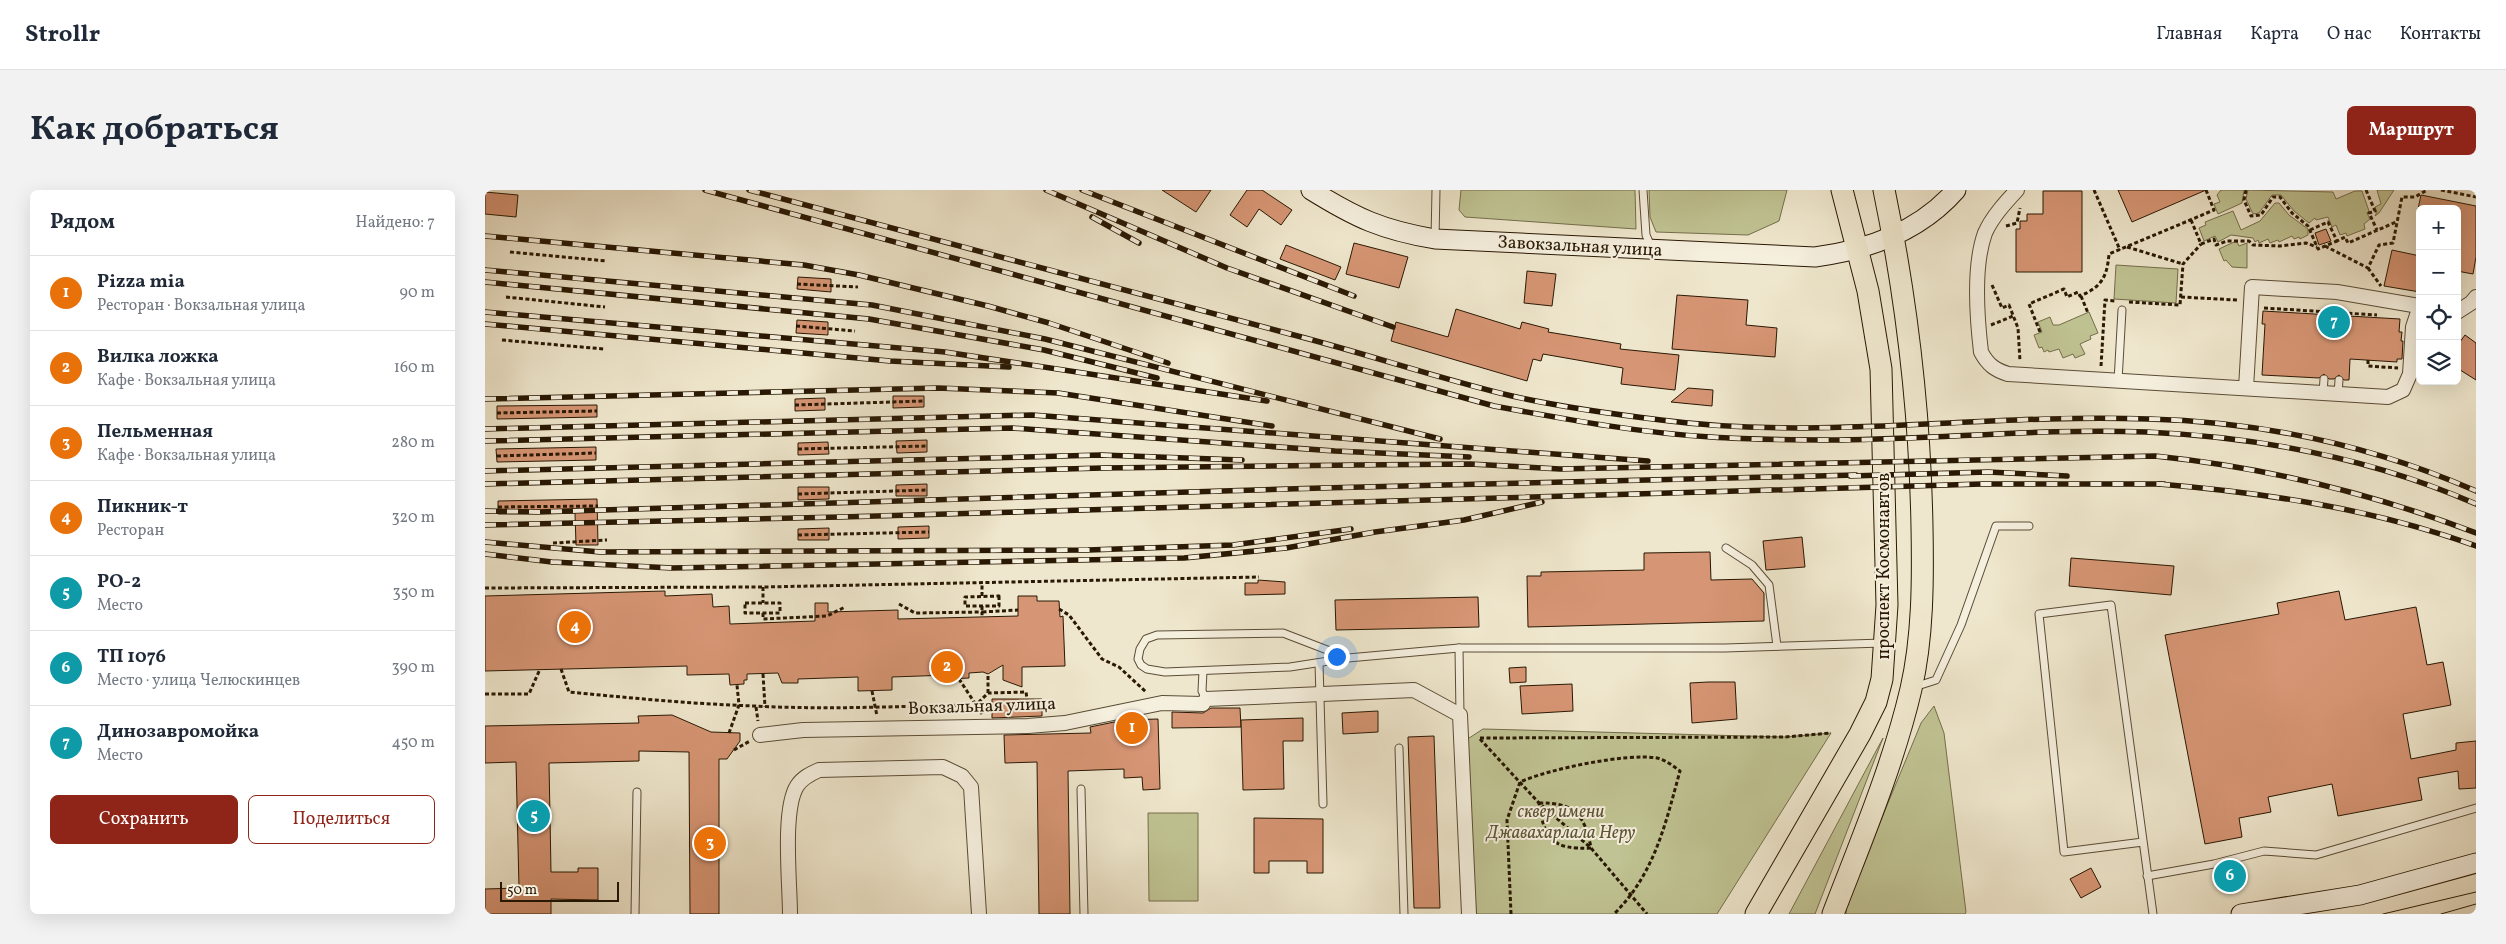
<!DOCTYPE html>
<html lang="ru">
<meta charset="utf-8">
<style>
body{margin:0;font-family:Vollkorn,serif;background:#f2f2f3;color:#1f2937}
.controls{position:absolute;right:15px;top:15px;display:grid;overflow:hidden;border-radius:8px;box-shadow:0 5px 20px #0002}
.controls button{width:45px;height:45px;display:grid;place-items:center;padding:0;border:0;border-bottom:1px solid #e0e1e3;background:#fff;color:#1f2937;font:25px sans-serif}
.scale{position:absolute;left:15px;bottom:12px;width:119px;box-sizing:border-box;padding-left:5px;border:2px solid #291803;border-top:0;font-size:14px;line-height:18px;white-space:nowrap;color:#291803;-webkit-text-stroke:4px #f5efde;paint-order:stroke}
.you{position:absolute;left:851px;top:466px;width:18px;height:18px;margin:-12px;border:4px solid #fff;border-radius:50%;background:#1a73e8;box-shadow:0 0 0 8px #1a73e833}
.badge{display:grid;place-items:center;width:32px;height:32px;border-radius:50%;background:#8f2418;color:#fff;font-size:16px;font-weight:700}
.pin{position:absolute;translate:-50% -50%;border:2px solid #fff;box-shadow:0 1px 5px #0006}
.list{margin:0;padding:0;list-style:none}
h2{display:flex;justify-content:space-between;align-items:center;height:65px;margin:0;padding:0 20px;font-size:21px}
h2 small{font-size:16px;font-weight:400;color:#747a83}
.list li{display:grid;grid-template-columns:32px 1fr auto;gap:15px;align-items:center;box-sizing:border-box;height:75px;padding:0 20px;border-top:1px solid #e0e1e3}
.list b{display:block;font-size:19px;white-space:nowrap}
.list p{margin:0;font-size:16px;white-space:nowrap;color:#747a83}
.list em{font-size:16px;font-style:normal;color:#747a83}
.actions{display:flex;gap:10px;padding:15px 20px}
.actions a{flex:1;padding:11px 0;border:1px solid #8f2418;border-radius:8px;text-align:center;font-size:18px;color:#8f2418}
.actions .main{background:#8f2418;color:#fff}
.icon{flex:none;width:28px;height:28px;fill:none;stroke:currentColor;stroke-width:2;stroke-linecap:round;stroke-linejoin:round}
.map{position:relative;flex:none;width:1991px;height:724px;overflow:hidden;border-radius:8px}
header{display:flex;align-items:center;gap:30px;box-sizing:border-box;height:70px;padding:0 25px;background:#fff;border-bottom:1px solid #e0e1e3}
header strong{font-size:24px}
nav{display:flex;gap:28px;margin-inline-start:auto;font-size:18px}
.intro{display:flex;align-items:center;justify-content:space-between;box-sizing:border-box;height:120px;padding:0 30px}
h1{margin:0;font-size:35px}
.button{padding:12px 22px;border-radius:8px;background:#8f2418;color:#fff;font-size:18px;font-weight:700}
main{display:flex;gap:30px;padding:0 30px}
aside{flex:1;background:#fff;border-radius:8px;box-shadow:0 5px 20px #0002}
.map>svg:first-child{display:block}
</style>
<header>
<strong>Strollr</strong>
<nav><a>Главная</a><a>Карта</a><a>О нас</a><a>Контакты</a></nav>
</header>
<div class="intro"><h1>Как добраться</h1><a class="button">Маршрут</a></div>
<main>
<aside>
<h2>Рядом<small>Найдено: 7</small></h2>
<ul class="list">
<li><span class="badge" style="background:#e8710a">1</span><div><b>Pizza mia</b><p>Ресторан · Вокзальная улица</p></div><em>90 m</em></li>
<li><span class="badge" style="background:#e8710a">2</span><div><b>Вилка ложка</b><p>Кафе · Вокзальная улица</p></div><em>160 m</em></li>
<li><span class="badge" style="background:#e8710a">3</span><div><b>Пельменная</b><p>Кафе · Вокзальная улица</p></div><em>280 m</em></li>
<li><span class="badge" style="background:#e8710a">4</span><div><b>Пикник-т</b><p>Ресторан</p></div><em>320 m</em></li>
<li><span class="badge" style="background:#0f9aa8">5</span><div><b>РО-2</b><p>Место</p></div><em>350 m</em></li>
<li><span class="badge" style="background:#0f9aa8">6</span><div><b>ТП 1076</b><p>Место · улица Челюскинцев</p></div><em>390 m</em></li>
<li><span class="badge" style="background:#0f9aa8">7</span><div><b>Динозавромойка</b><p>Место</p></div><em>450 m</em></li>
</ul>
<div class="actions"><a class="main">Сохранить</a><a>Поделиться</a></div>
</aside>
<div class="map">
<svg width="1991" height="724" viewBox="0 0 1991 724">
<rect width="100%" height="100%" fill="#efe7cd"/>
<filter id="stains"><feTurbulence type="fractalNoise" baseFrequency=".004" numOctaves="4"/><feColorMatrix values="0 0 0 0 .2 0 0 0 0 .09 0 0 0 0 .02 0 0 0 .5 -.17"/></filter>
<radialGradient id="worn" r=".72"><stop offset=".6" stop-color="#630" stop-opacity="0"/><stop offset="1" stop-color="#630" stop-opacity=".3"/></radialGradient>
<g fill="#c0c393" stroke="#746e4b">
<path d="M976 0H1150L1151 39 980 27 974 20Z"/>
<path d="M1164 0H1302L1294 31 1263 45 1171 42 1165 27Z"/>
<path d="M1736 0H1759L1757 13 1733 24 1729 14 1735 12 1732 5Z"/>
<path d="M1763 0 1848 2 1851 9 1870 1H1877L1884 21 1882 23 1885 29 1879 34 1880 39 1862 46 1861 43 1855 45 1851 35 1847 37 1843 27 1831 30 1830 28 1824 33 1809 21 1796 5H1787L1774 23 1768 24 1761 9Z"/>
<path d="M1892 0H1909L1894 23 1890 26 1892 22 1890 17 1896 14Z"/>
<path d="M1790 13H1794L1804 25 1823 39V45L1815 49 1814 47 1809 49 1807 46 1794 52 1793 50 1785 53 1783 49 1774 53 1773 50 1770 52 1768 48 1746 45 1733 52 1730 46 1719 51 1714 38 1721 35 1720 32 1748 21 1756 40 1775 31Z"/>
<path d="M1749 52H1752L1754 56 1762 53V78L1747 77 1741 70 1739 71 1734 59Z"/>
<path d="M1631 75 1693 79 1691 113 1629 109Z"/>
<path d="M1604 122 1613 143 1605 146 1606 149 1595 154 1600 164 1590 168 1588 164 1578 168 1574 159 1564 162 1563 160 1559 162 1557 157 1554 158 1549 145 1557 142 1553 132 1565 127 1568 135H1574Z"/>
<path d="M1449 516 1459 543 1481 722 1480 724H1361L1362 712 1432 543 1436 533Z"/>
<path d="M998 539 1300 547 1346 543 1232 724H991L990 708 984 702 981 550Z"/>
<path d="M1398 548 1330 724H1304Z"/>
<path d="M663 623H713V711H664Z"/>
</g>
<g fill="#d69574" stroke="#291803">
<path d="M677 0H726L711 22Z"/>
<path d="M762 0H777L807 20 796 35 774 19 762 37 745 25Z"/>
<path d="M1633 0H1721L1647 32Z"/>
<path d="M1558 1H1597V82H1531V39H1535V31H1542V24H1558Z"/>
<path d="M0 2 33 5 31 27 0 24Z"/>
<path d="M1936 5 1991 16V67L1988 84 1972 81V19H1933Z"/>
<path d="M1841 39 1846 51 1834 55 1830 43Z"/>
<path d="M869 53 923 67 914 98 861 84Z"/>
<path d="M801 55 856 77 850 90 795 69Z"/>
<path d="M1907 60 1935 66V102L1899 96Z"/>
<path d="M1042 81 1071 84 1067 116 1039 113Z"/>
<path d="M313 87 346 89V102L312 99Z"/>
<path d="M1192 105 1263 110 1261 135 1292 138 1290 167 1187 159Z"/>
<path d="M971 119 1035 139 1037 132 1064 139 1063 142 1136 154 1135 159 1194 165 1190 200 1136 194 1138 178 1058 164 1056 171 1048 169 1042 191 906 151 911 132 963 147Z"/>
<path d="M1778 121 1915 129 1914 142H1917L1916 151H1918L1917 169H1912V172L1865 169 1864 190H1859L1854 185 1849 189H1844L1839 184 1834 188 1777 185 1780 134H1777Z"/>
<path d="M312 130 343 132V145L311 143Z"/>
<path d="M1980 145 1991 153V190L1972 178V156Z"/>
<path d="M1203 198 1228 200 1227 216 1186 212Z"/>
<path d="M408 206H439V217L408 218Z"/>
<path d="M340 208V220L310 221V209Z"/>
<path d="M112 215V227L12 229V216Z"/>
<path d="M442 250V262L412 263 411 251Z"/>
<path d="M343 252 344 264 313 265V253Z"/>
<path d="M111 257V270L12 272 11 259Z"/>
<path d="M442 294V306H411V295Z"/>
<path d="M313 297H344V309L313 310Z"/>
<path d="M112 309 113 355H91L90 323 13 324V311Z"/>
<path d="M444 336V348L413 349V337Z"/>
<path d="M344 338V350H313V339Z"/>
<path d="M1317 347 1320 377 1281 380 1278 351Z"/>
<path d="M1225 362 1226 390 1267 389 1279 403V431L1043 437 1042 386H1056V382L1159 380V363Z"/>
<path d="M1586 368 1689 376 1686 405 1584 396Z"/>
<path d="M773 390 800 392V404L760 405V393H773Z"/>
<path d="M180 401V406L227 404 228 417 244 416 245 434 330 431V413H343V422L413 420V429L533 426V406H552V411H574L575 427 578 426 580 476 537 477V497L518 490V475L503 484 498 482 484 483V488L464 489V485L407 487V500L373 501V487L313 489V493H297L293 483 262 484V490H259V494L245 495 244 484 202 485V476L0 481V406Z"/>
<path d="M1854 401 1860 430 1931 417 1942 475 1958 472 1966 515 1918 524 1926 569 1971 560V553L1991 551V598L1974 599 1973 581 1933 588 1937 610 1853 626 1847 594 1783 607 1786 622 1754 628 1757 647 1720 654 1680 445 1794 424 1792 413Z"/>
<path d="M993 407 994 437 851 440 850 410Z"/>
<path d="M1041 477V492L1025 493 1024 478Z"/>
<path d="M1223 492H1250L1252 529 1207 533 1205 493Z"/>
<path d="M1087 494 1088 521 1037 524 1035 496Z"/>
<path d="M507 509H557V526L507 528Z"/>
<path d="M726 518H755L756 537 687 538V522L718 523Z"/>
<path d="M893 521V542L858 544 857 523Z"/>
<path d="M187 525 226 542 255 543V551L242 569H234V724H205L204 562 154 561V571L64 573 66 682H93V678H113V710L66 709V724H0V699L34 698 31 572 0 573V536L154 533 153 526Z"/>
<path d="M818 528V551H798L799 599 758 600 756 530Z"/>
<path d="M673 529 675 599 658 600 657 587 639 588V579L583 581 585 724H554L552 572 520 573 519 545 606 543 605 537 639 530Z"/>
<path d="M949 546 955 718H929L923 547Z"/>
<path d="M769 628 838 629V683H822V671H784V683H769Z"/>
<path d="M1756 675 1760 691 1735 697 1731 682Z"/>
<path d="M1606 678 1616 697 1596 708 1585 689Z"/>
</g>
<g fill="none" stroke-linecap="round" stroke-linejoin="round">
<defs>
<g id="lane">
<path d="M1158 0 1161 45 1167 59"/>
<path d="M950 49 951 0"/>
<path d="M1633 191 1637 120"/>
<path d="M1838 203 1839 189"/>
<path d="M1853 204 1854 190"/>
<path d="M1241 358 1267 375 1284 395 1292 456"/>
<path d="M974 458 975 525"/>
<path d="M863 468 798 443 672 445 661 449 655 459 653 469 656 475 662 479 680 482 805 477 863 468 974 458H1240L1398 453"/>
<path d="M834 473 838 614"/>
<path d="M718 481 717 501 721 509"/>
<path d="M1429 497 1451 490 1476 435 1511 336H1544"/>
<path d="M914 558 919 724"/>
<path d="M596 599 599 724"/>
<path d="M1658 652 1579 662 1554 424 1626 415 1668 724"/>
<path d="M1662 686 1729 674 1779 661 1831 665 1991 618"/>
<path d="M150 724 152 602"/>
</g>
<g id="street">
<path d="M1532 0C1520 13 1507 27 1500 43 1488 76 1492 128 1496 162 1503 175 1510 180 1523 184L1903 207 1918 200 1925 184 1928 137 1935 116"/>
<path d="M1972 122 1986 113 1991 107"/>
<path d="M1761 198 1767 97 1852 102 1934 116"/>
<path d="M721 509 929 500 975 525 984 724"/>
<path d="M275 545 318 540 543 536 580 533 677 513 718 514"/>
<path d="M305 724C305 694 297 620 312 596 317 588 325 584 334 580L458 577 477 586 486 597 494 724"/>
</g>
<g id="secondary">
<path d="M826 0C871 28 897 40 950 49L1330 67C1383 60 1435 41 1471 0"/>
<path d="M1756 724 1875 705 1991 673"/>
</g>
<g id="primary">
<path d="M1271 724 1375 544 1391 512 1397 489 1402 415 1396 179 1383 101 1357 0"/>
<path d="M1348 724C1376 651 1408 576 1426 499 1438 447 1438 390 1437 337 1435 224 1422 111 1399 0"/>
</g>
</defs>
<use href="#lane" stroke="#5a4c36" stroke-width="9"/>
<use href="#street" stroke="#5a4c36" stroke-width="16"/>
<use href="#secondary" stroke="#291803" stroke-width="21"/>
<use href="#primary" stroke="#291803" stroke-width="23"/>
<g stroke="#291803" stroke-width="3" stroke-dasharray="4 2.5" stroke-linecap="butt">
<path d="M1609 0 1635 60"/>
<path d="M1761 0 1759 10 1766 26 1776 25 1788 7H1795L1807 23 1823 36 1833 59 1852 51"/>
<path d="M1881 0 1890 21 1884 23 1892 40"/>
<path d="M1956 0 1991 7"/>
<path d="M1706 30 1716 54 1729 49 1731 55 1742 51H1764L1768 55 1795 56 1821 53 1832 57"/>
<path d="M1521 36 1532 33 1535 18"/>
<path d="M1825 40 1843 32 1852 51 1860 47 1863 53 1911 32"/>
<path d="M1840 56 1883 78 1894 55 1908 53 1917 7H1930L1942 0"/>
<path d="M1642 57 1698 74"/>
<path d="M25 62 122 71"/>
<path d="M1883 78 1896 96"/>
<path d="M312 94 373 97"/>
<path d="M1507 95 1517 118 1524 115 1533 138 1535 171"/>
<path d="M1596 106 1603 123"/>
<path d="M21 107 120 117"/>
<path d="M1696 107 1752 110"/>
<path d="M1644 112 1695 115 1698 74 1716 54"/>
<path d="M1779 118 1892 125"/>
<path d="M1506 135 1528 126"/>
<path d="M311 136 370 141"/>
<path d="M1555 142 1544 114 1579 99 1582 107 1593 102 1595 106C1616 97 1622 88 1624 64L1729 20 1721 0"/>
<path d="M17 150 119 159"/>
<path d="M1883 170V176L1913 178"/>
<path d="M1616 176 1620 110 1630 111"/>
<path d="M310 215 439 211"/>
<path d="M12 223 112 221"/>
<path d="M313 259 442 256"/>
<path d="M12 266 111 263"/>
<path d="M313 304 442 300"/>
<path d="M13 317 113 316"/>
<path d="M313 345 444 342"/>
<path d="M68 353 122 350"/>
<path d="M278 397V413"/>
<path d="M0 398 278 397 774 387"/>
<path d="M497 406V393"/>
<path d="M514 406V416H480V407Z"/>
<rect x="260" y="413" width="35" height="10"/>
<path d="M414 414 430 423 497 422V427"/>
<path d="M497 416V422L533 420"/>
<path d="M574 419 584 425 617 469 634 477 661 502"/>
<path d="M278 423V429L342 426 360 417"/>
<path d="M76 479 84 502C146 508 207 514 270 516 343 520 417 516 491 515L503 503 541 502 542 509"/>
<path d="M278 484 280 517"/>
<path d="M474 489 497 524"/>
<path d="M387 501 392 526"/>
<path d="M503 503V484"/>
<path d="M0 504H44L55 479"/>
<path d="M271 517 273 531"/>
<path d="M244 543 254 515 252 495"/>
<path d="M995 548 1300 547 1346 543"/>
<path d="M995 549 1054 613 1106 658 1162 724"/>
<path d="M249 560 265 551"/>
<path d="M1054 613C1089 612 1100 625 1106 658 1068 660 1059 649 1054 613Z"/>
<path d="M1026 724 1022 630 1035 592C1064 579 1141 563 1172 568 1181 570 1188 576 1195 581 1180 635 1170 683 1129 724"/>
</g>
<use href="#lane" stroke="#f5efde" stroke-width="7"/>
<use href="#street" stroke="#f5efde" stroke-width="14"/>
<use href="#secondary" stroke="#f5efde" stroke-width="19"/>
<use href="#primary" stroke="#efe7cd" stroke-width="21"/>
<g stroke="#291803" stroke-width="1">
<path d="M1898 724 1991 702"/>
<path d="M1956 724 1991 714"/>
</g>
<defs>
<g id="rail">
<path d="M220 0 1009 216C1080 229 1154 243 1226 247 1269 250 1313 250 1356 250 1458 249 1560 238 1661 242 1775 247 1886 268 1991 314"/>
<path d="M264 0C445 48 625 96 805 144 879 163 952 188 1027 206 1075 217 1127 224 1176 230 1338 251 1502 223 1664 229 1778 232 1886 255 1991 301"/>
<path d="M561 0 742 78 908 137"/>
<path d="M597 0 869 106"/>
<path d="M607 27 654 53"/>
<path d="M0 46 319 75 374 85 503 116 564 133 683 173"/>
<path d="M0 80 387 115 560 149 955 249"/>
<path d="M0 92 384 129 559 160 672 188"/>
<path d="M0 122 460 162 782 211"/>
<path d="M0 134 405 171 524 177"/>
<path d="M0 209 453 198 573 203 787 236"/>
<path d="M0 239 547 225 1163 271"/>
<path d="M0 251 527 238 850 261 984 267"/>
<path d="M0 281 616 265 757 270"/>
<path d="M1365 286 1503 282 1582 286"/>
<path d="M0 294 618 278 870 275 985 274 1075 279 1670 266C1778 277 1889 304 1991 343"/>
<path d="M1674 294C1782 303 1889 319 1991 356"/>
<path d="M0 321 53 322 837 298 1371 285"/>
<path d="M0 335 356 327 1497 294H1679"/>
<path d="M0 352 115 362 603 360 748 355 866 339"/>
<path d="M0 364 67 372 187 378 699 368 801 358 890 342 979 330 1057 312"/>
</g>
</defs>
<use href="#rail" stroke="#291803" stroke-width="5.5"/>
<use href="#rail" stroke="#f5efde" stroke-width="4" stroke-dasharray="11" stroke-linecap="butt"/>
</g>
<g text-anchor="middle" dominant-baseline="central" stroke-width="4" stroke-linejoin="round" paint-order="stroke">
<g font-size="18" fill="#291803" stroke="#f5efde">
<text transform="translate(1095 57) rotate(3)">Завокзальная улица</text>
<text transform="translate(1399 376) rotate(-90)">проспект Космонавтов</text>
<text transform="translate(497 517) rotate(-2)">Вокзальная улица</text>
</g>
<g font-size="18" font-style="italic" fill="#5e5435" stroke="#f5efde">
<text x="1076" y="622">сквер имени<tspan x="1076" dy="21">Джавахарлала Неру</tspan></text>
</g>
</g>
<rect width="100%" height="100%" filter="url(#stains)"/>
<rect width="100%" height="100%" fill="url(#worn)"/>
</svg>
<div class="controls">
<button>+</button>
<button>−</button>
<button><svg class="icon" aria-label="locate" viewBox="0 0 24 24"><circle cx="12" cy="12" r="6"/><path d="M12 2v4M12 18v4M2 12h4M18 12h4"/></svg></button>
<button><svg class="icon" aria-label="layers" viewBox="0 0 24 24"><path d="M12 4l9 5-9 5-9-5zM3 14l9 5 9-5"/></svg></button>
</div>
<div class="scale">50 m</div>
<div class="you"></div>
<div class="pin badge" style="left:647px;top:538px;background:#e8710a">1</div>
<div class="pin badge" style="left:462px;top:477px;background:#e8710a">2</div>
<div class="pin badge" style="left:225px;top:653px;background:#e8710a">3</div>
<div class="pin badge" style="left:90px;top:437px;background:#e8710a">4</div>
<div class="pin badge" style="left:49px;top:626px;background:#0f9aa8">5</div>
<div class="pin badge" style="left:1745px;top:686px;background:#0f9aa8">6</div>
<div class="pin badge" style="left:1849px;top:132px;background:#0f9aa8">7</div>
</div>
</main>
